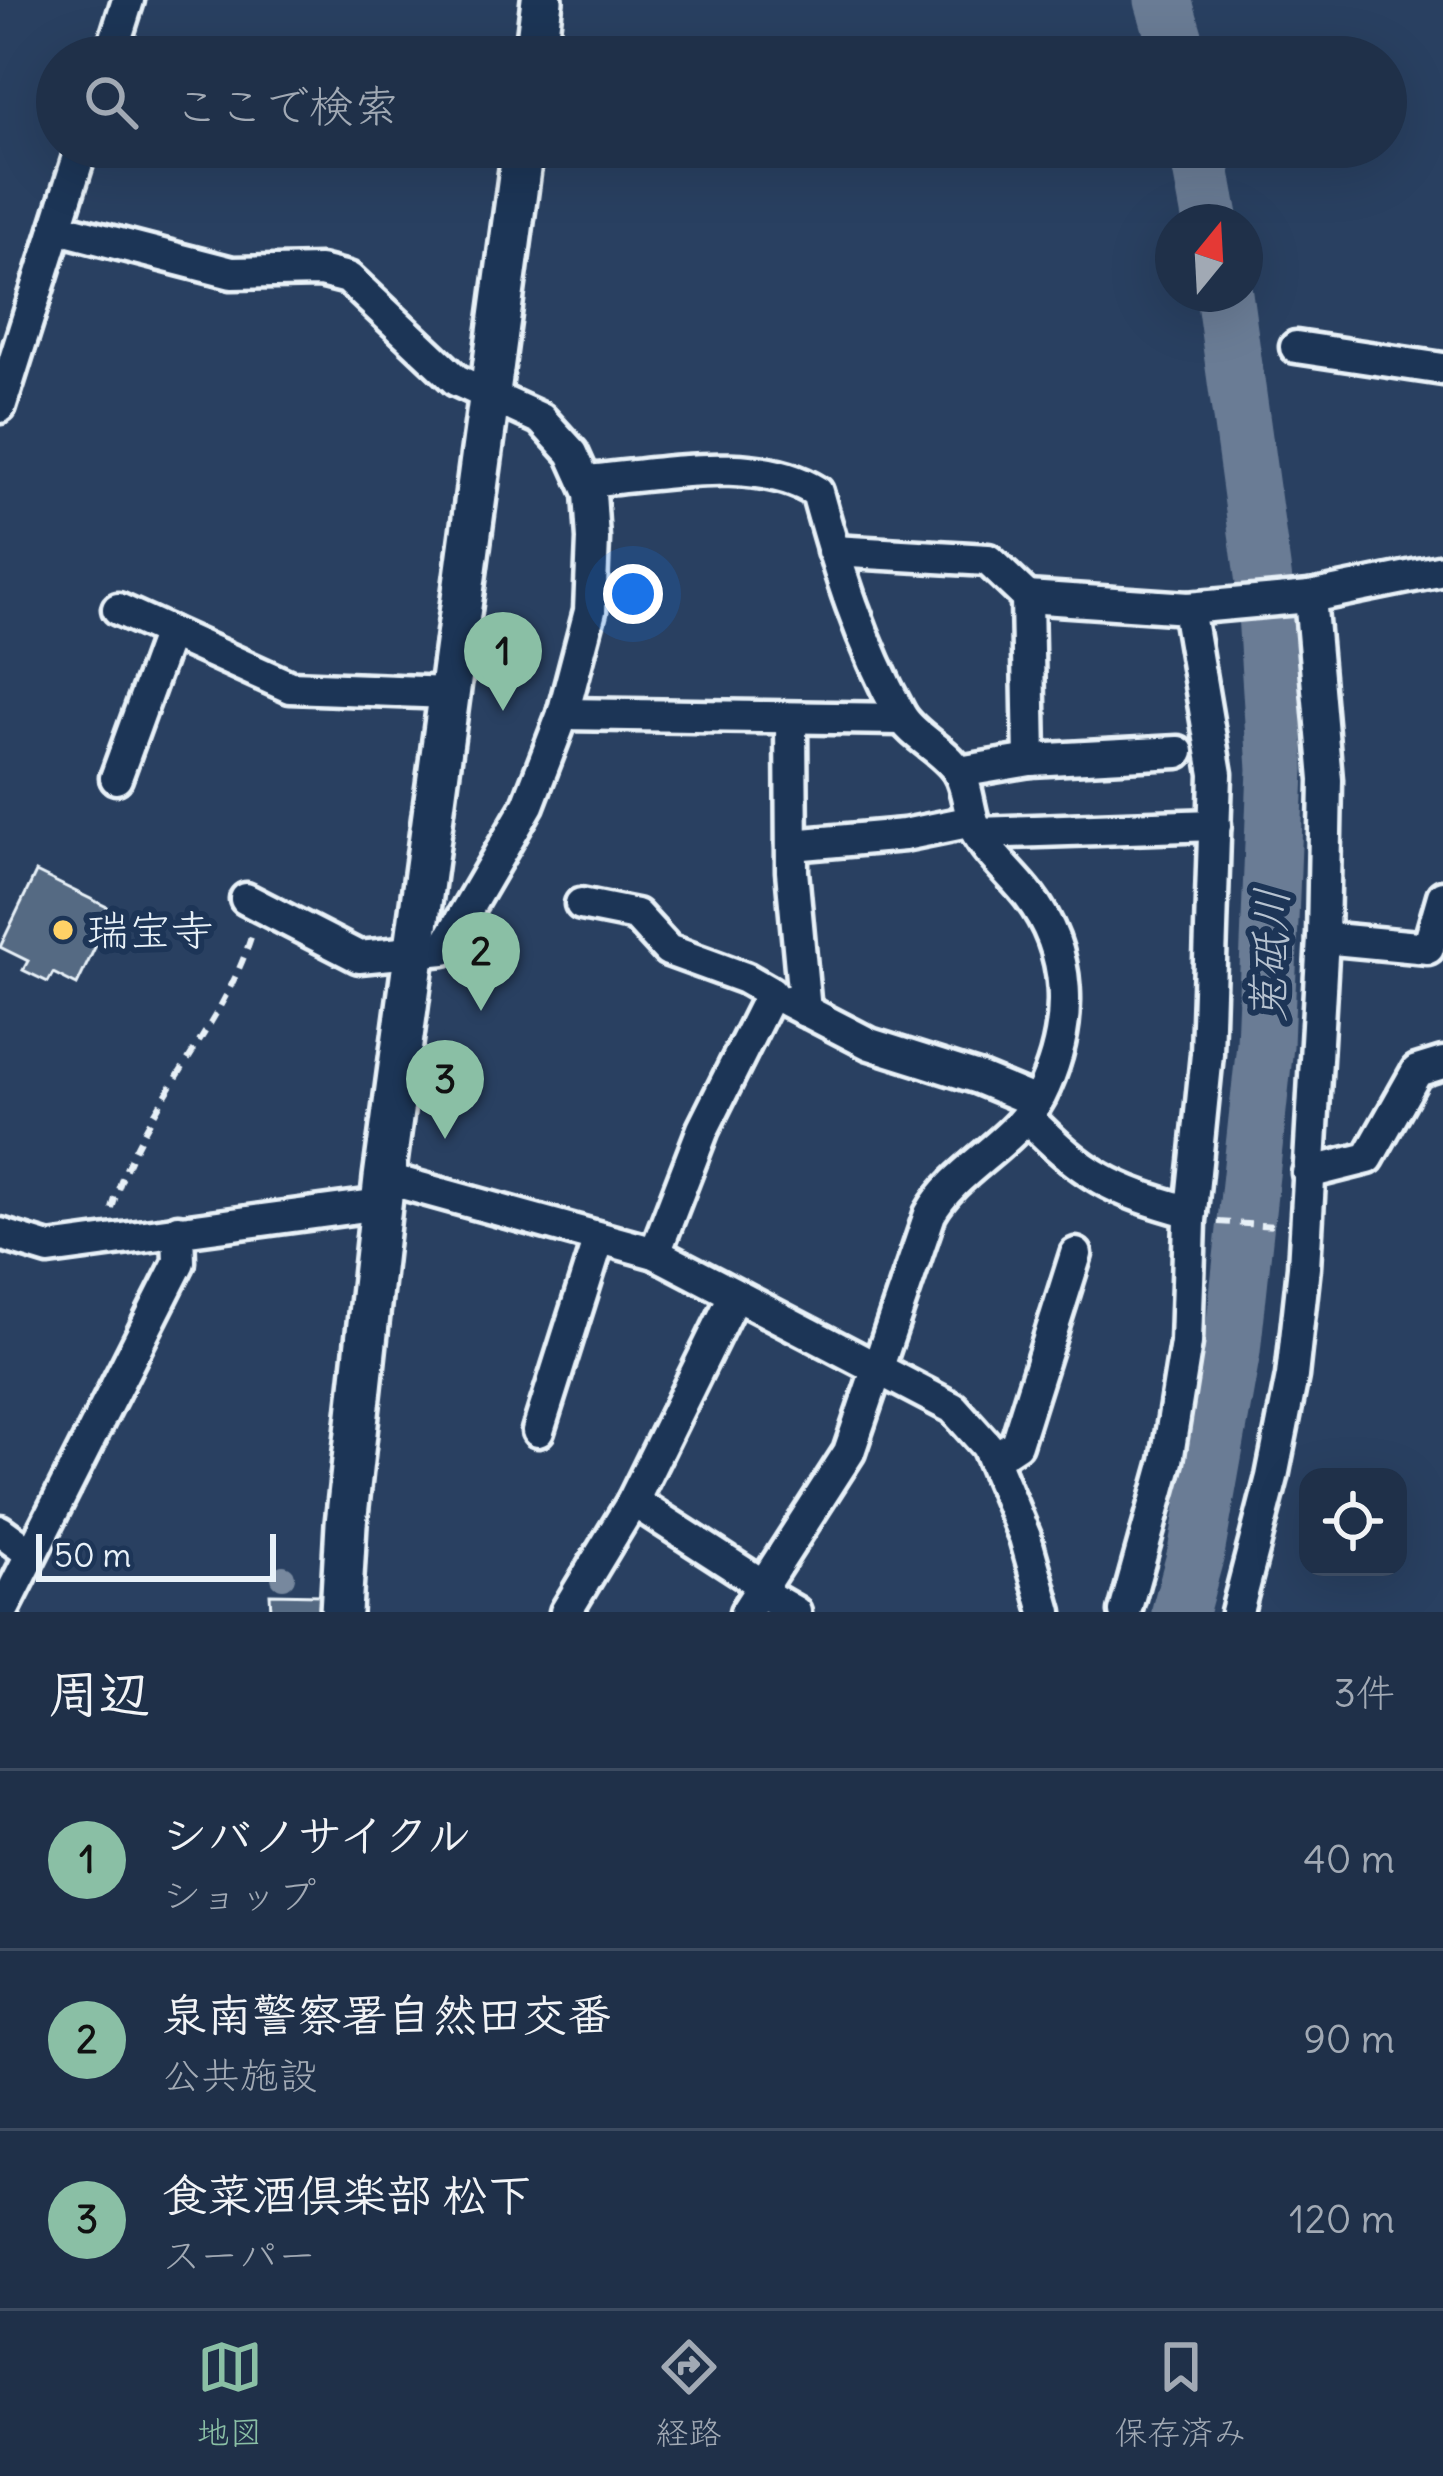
<!DOCTYPE html>
<html lang="ja">
<meta charset="utf-8">
<style>
body{margin:0;font-family:Delius,"Klee One",sans-serif;background:#273850;color:#f1f3f6}
.controls{position:absolute;right:36px;bottom:36px;display:grid;overflow:hidden;border-radius:24px;box-shadow:0 12px 48px #0002}
.controls button{width:108px;height:108px;display:grid;place-items:center;padding:0;border:0;border-bottom:3px solid #3c4b61;background:#1f3049;color:#f1f3f6;font:60px sans-serif}
.compass{position:absolute;left:1155px;top:204px;width:108px;height:108px;border-radius:50%;background:#1f3049;box-shadow:0 12px 48px #0002;rotate:18deg}
.scale{position:absolute;left:36px;bottom:30px;width:240px;box-sizing:border-box;padding-left:12px;border:6px solid #e8f1f8;border-top:0;font-size:33px;line-height:42px;white-space:nowrap;color:#e8f1f8;-webkit-text-stroke:9px #1d3557;paint-order:stroke}
.you{position:absolute;left:633px;top:594px;width:42px;height:42px;margin:-30px;border:9px solid #fff;border-radius:50%;background:#1a73e8;box-shadow:0 0 0 18px #1a73e833}
.badge{display:grid;place-items:center;width:78px;height:78px;border-radius:50%;background:#8abfa5;color:#111;font-size:39px;font-weight:700}
.pin{position:absolute;translate:-50% -99px;filter:drop-shadow(0 3px 6px #0008)}
.pin::after{content:'';position:absolute;top:63px;width:42px;height:36px;background:inherit;clip-path:polygon(0 0,100% 0,50% 100%)}
.list{margin:0;padding:0;list-style:none}
h2{display:flex;justify-content:space-between;align-items:center;height:156px;margin:0;padding:0 48px;font-size:51px}
h2 small{font-size:39px;font-weight:400;color:#a1a9b4}
.list li{display:grid;grid-template-columns:78px 1fr auto;gap:36px;align-items:center;box-sizing:border-box;height:180px;padding:0 48px;border-top:3px solid #3c4b61}
.list b{display:block;font-size:45px;white-space:nowrap}
.list p{margin:0;font-size:39px;white-space:nowrap;color:#a1a9b4}
.list em{font-size:39px;font-style:normal;color:#a1a9b4}
.icon{flex:none;width:66px;height:66px;fill:none;stroke:currentColor;stroke-width:2;stroke-linecap:round;stroke-linejoin:round}
.map{position:relative;flex:none;width:1443px;height:1612px;overflow:hidden}
.search{position:absolute;background:#1f3049;box-shadow:0 12px 48px #0002;left:36px;right:36px;top:36px;height:132px;display:flex;align-items:center;gap:30px;box-sizing:border-box;padding:0 42px;border-radius:66px;color:#a1a9b4;font-size:45px}
.sheet{height:696px;background:#1f3049}
nav{display:flex;justify-content:space-around;align-items:center;box-sizing:border-box;height:168px;border-top:3px solid #3c4b61;background:#1f3049;font-size:33px;color:#a1a9b4}
nav a{display:grid;justify-items:center;gap:6px}
nav .on{color:#8abfa5}
.map>svg:first-child{display:block}
</style>
<div class="map">
<svg width="1443" height="1612" viewBox="0 0 1443 1612">
<rect width="100%" height="100%" fill="#294061"/>
<filter id="ink" filterUnits="userSpaceOnUse"><feTurbulence type="fractalNoise" baseFrequency=".00833" numOctaves="2"/><feDisplacementMap in="SourceGraphic" scale="24" xChannelSelector="R" yChannelSelector="G"/><feConvolveMatrix kernelMatrix="1 2 1 2 8 2 1 2 1" color-interpolation-filters="sRGB"/></filter>
<g filter="url(#ink)">
<g fill="none" stroke-linecap="round" stroke-linejoin="round">
<g stroke="#6b7c95" stroke-width="57">
<path d="M1163 0 1180 57"/>
<path d="M1197 147 1211 222"/>
<path d="M1180 1612 1196 1553 1232 1351 1265 1045 1276 769 1264 582 1224 294"/>
</g>
</g>
<g fill="#556a83" stroke="#e8f1f8" stroke-width="3">
<path d="M36 872 113 910 77 985 53 973 48 982 23 970 28 961 0 947Z"/>
<path d="M270 1594 321 1595 325 1612 271 1610Z"/>
</g>
<g fill="none" stroke-linecap="round" stroke-linejoin="round">
<defs>
<g id="minor">
<path d="M110 57 128 0"/>
<path d="M58 228 232 273 320 271 348 278 456 380 541 419 572 453 590 493 593 539 590 611 563 714 528 805 444 949 359 957 246 899"/>
<path d="M1296 347 1443 369"/>
<path d="M0 407 82 147"/>
<path d="M585 481C655 476 756 453 817 492 838 569 861 643 900 714 913 737 944 749 958 771 969 788 968 814 977 832 989 855 1013 875 1029 896 1072 952 1073 1022 1045 1086 1022 1142 958 1164 930 1214L849 1452 746 1612"/>
<path d="M833 551 988 560 1027 597 1030 760"/>
<path d="M1027 597 1188 608 1310 597 1443 570"/>
<path d="M118 609 290 687 449 693"/>
<path d="M563 714 902 719"/>
<path d="M791 718 792 871 805 1011"/>
<path d="M959 772 1030 760 1178 752"/>
<path d="M116 778 169 632"/>
<path d="M977 833 1215 825"/>
<path d="M792 845 904 835 973 821"/>
<path d="M581 904 636 915 668 950 745 978 771 993 703 1129 655 1253"/>
<path d="M1323 938 1428 948 1443 896"/>
<path d="M787 1001 870 1044 978 1078 1036 1102"/>
<path d="M1027 1117C1085 1176 1111 1190 1191 1212"/>
<path d="M1308 1173 1368 1158 1417 1071 1443 1063"/>
<path d="M384 1178 655 1253 953 1408 987 1446 1025 1537 1046 1612"/>
<path d="M0 1234 49 1249 381 1204"/>
<path d="M538 1431 599 1238"/>
<path d="M993 1459 1016 1444 1076 1254"/>
<path d="M633 1501 766 1587"/>
<path d="M0 1531 30 1553"/>
<path d="M762 1593 795 1612"/>
<path d="M2 1612 179 1262 178 1230"/>
<path d="M566 1612 633 1501 734 1296"/>
<path d="M1125 1612 1167 1461 1186 1343 1190 1221 1207 1054 1216 774 1188 608"/>
<path d="M1237 1612 1272 1477 1292 1376 1304 1267 1323 938 1326 780 1310 597"/>
</g>
<g id="tertiary">
<path d="M535 57 542 0"/>
<path d="M341 1612 346 1524 384 1178 523 147"/>
</g>
</defs>
<use href="#minor" stroke="#e8f1f8" stroke-width="39"/>
<use href="#tertiary" stroke="#e8f1f8" stroke-width="48"/>
<g stroke="#e8f1f8" stroke-width="6" stroke-dasharray="12 9" stroke-linecap="butt">
<path d="M112 1209C139 1109 222 1032 252 934"/>
<path d="M1218 1222 1276 1226"/>
</g>
<use href="#minor" stroke="#1d3557" stroke-width="30"/>
<use href="#tertiary" stroke="#1d3557" stroke-width="39"/>
</g>
<circle fill="#77889e" cx="283" cy="1577" r="12"/>
</g>
<circle fill="#ffd166" stroke="#1d3557" stroke-width="4.5" cx="63" cy="930" r="12"/>
<g text-anchor="middle" dominant-baseline="central" stroke-width="12" stroke-linejoin="round" paint-order="stroke">
<g font-size="42" fill="#e8f1f8" stroke="#1d3557" text-anchor="start">
<text x="87" y="930">瑞宝寺</text>
</g>
<g font-size="45" font-style="italic" fill="#b6c2d0" stroke="#1d3557">
<text transform="translate(1269 955) rotate(-88)">莵砥川</text>
</g>
</g>
</svg>
<div class="controls">
<button><svg class="icon" aria-label="locate" viewBox="0 0 24 24"><circle cx="12" cy="12" r="6"/><path d="M12 2v4M12 18v4M2 12h4M18 12h4"/></svg></button>
</div>
<svg class="compass" viewBox="-18 -18 36 36"><path d="M0-13l5 13h-10z" fill="#e53935"/><path d="M0 13l5-13h-10z" fill="#a1a9b4"/></svg>
<div class="scale">50 m</div>
<div class="you"></div>
<div class="pin badge" style="left:503px;top:711px">1</div>
<div class="pin badge" style="left:481px;top:1011px">2</div>
<div class="pin badge" style="left:445px;top:1139px">3</div>
<div class="search"><svg class="icon" aria-label="search" viewBox="0 0 24 24"><circle cx="10" cy="10" r="6"/><path d="M15 15l6 6"/></svg>ここで検索</div>
</div>
<section class="sheet">
<h2>周辺<small>3件</small></h2>
<ul class="list">
<li><span class="badge">1</span><div><b>シバノサイクル</b><p>ショップ</p></div><em>40 m</em></li>
<li><span class="badge">2</span><div><b>泉南警察署自然田交番</b><p>公共施設</p></div><em>90 m</em></li>
<li><span class="badge">3</span><div><b>食菜酒倶楽部 松下</b><p>スーパー</p></div><em>120 m</em></li>
</ul>
</section>
<nav>
<a class="on"><svg class="icon" aria-label="map" viewBox="0 0 24 24"><path d="M3 6l6-2 6 2 6-2v14l-6 2-6-2-6 2zM9 4v14M15 6v14"/></svg>地図</a>
<a><svg class="icon" aria-label="directions" viewBox="0 0 24 24"><path d="M12 3l9 9-9 9-9-9zM9 14v-3h6M13 9l2 2-2 2"/></svg>経路</a>
<a><svg class="icon" aria-label="saved" viewBox="0 0 24 24"><path d="M7 4h10v16l-5-4-5 4z"/></svg>保存済み</a>
</nav>
